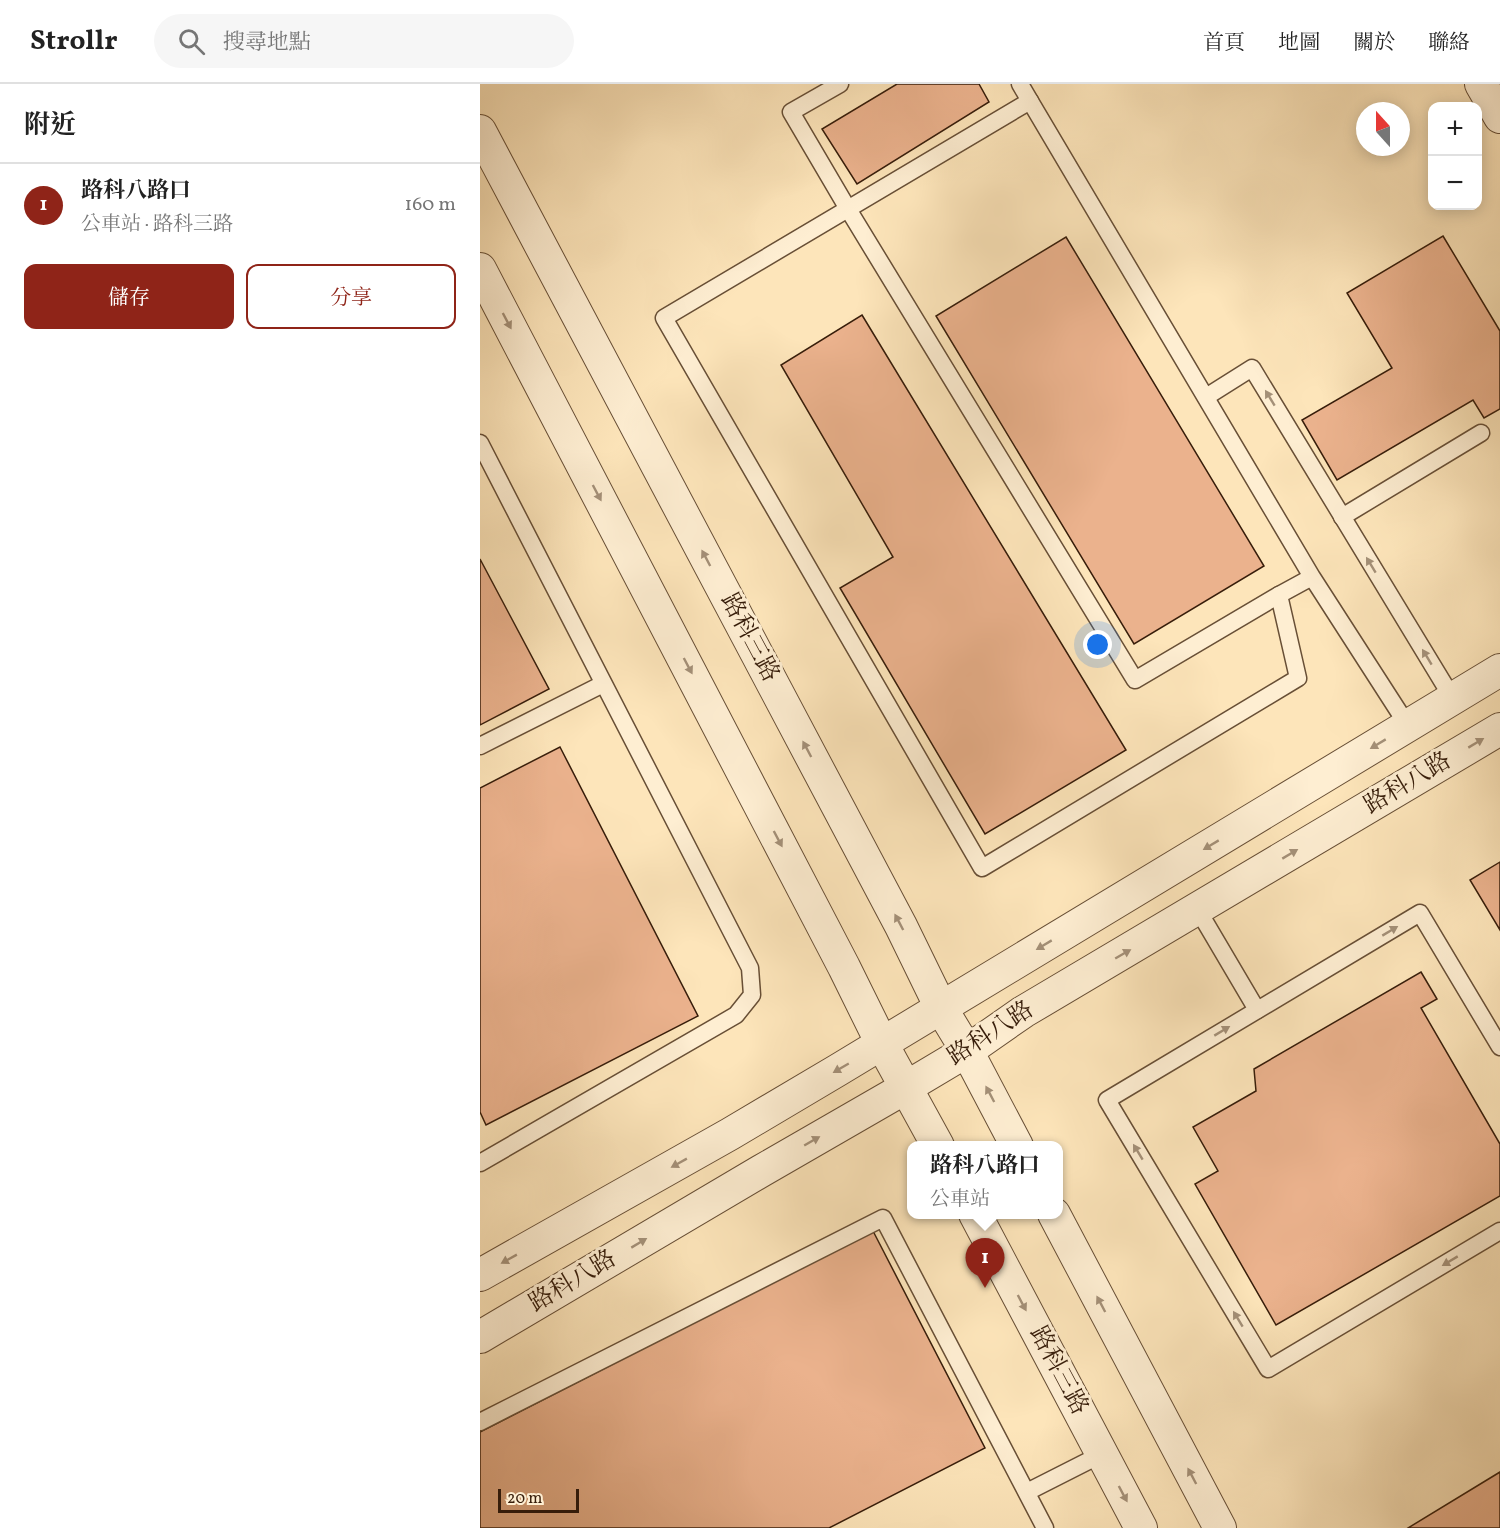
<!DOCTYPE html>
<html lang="zh-TW">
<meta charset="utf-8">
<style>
body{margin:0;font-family:Vollkorn,"Noto Serif TC",serif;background:#f6f6f6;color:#222}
.controls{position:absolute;right:18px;top:18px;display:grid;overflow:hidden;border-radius:12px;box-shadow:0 3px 15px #0003}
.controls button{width:54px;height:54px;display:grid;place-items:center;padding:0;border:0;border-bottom:2px solid #e0e0e0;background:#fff;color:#222;font:30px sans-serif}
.compass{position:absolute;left:876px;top:18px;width:54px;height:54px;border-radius:50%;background:#fff;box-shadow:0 3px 15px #0003;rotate:339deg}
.scale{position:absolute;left:18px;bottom:15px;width:81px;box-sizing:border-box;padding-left:6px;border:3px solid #371d0a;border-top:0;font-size:16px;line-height:21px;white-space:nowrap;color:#371d0a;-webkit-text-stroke:4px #feeed2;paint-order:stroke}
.you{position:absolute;left:618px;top:561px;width:21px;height:21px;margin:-15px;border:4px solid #fff;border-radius:50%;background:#1a73e8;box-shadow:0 0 0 9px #1a73e833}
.badge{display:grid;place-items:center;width:39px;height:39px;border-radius:50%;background:#8f2418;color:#fff;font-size:20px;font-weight:700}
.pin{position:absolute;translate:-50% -50px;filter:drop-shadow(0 2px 3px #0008)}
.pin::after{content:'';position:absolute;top:32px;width:21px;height:18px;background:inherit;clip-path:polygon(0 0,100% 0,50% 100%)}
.popup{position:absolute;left:427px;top:1057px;width:156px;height:78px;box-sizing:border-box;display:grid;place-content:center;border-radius:12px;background:#fff;filter:drop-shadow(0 2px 4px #0005);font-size:20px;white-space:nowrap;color:#767676}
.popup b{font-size:22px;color:#222}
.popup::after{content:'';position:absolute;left:50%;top:100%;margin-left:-12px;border:12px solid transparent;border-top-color:#fff}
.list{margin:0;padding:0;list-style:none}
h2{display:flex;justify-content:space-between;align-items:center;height:78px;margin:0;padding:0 24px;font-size:26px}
h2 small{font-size:20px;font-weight:400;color:#767676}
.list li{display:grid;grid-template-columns:39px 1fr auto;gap:18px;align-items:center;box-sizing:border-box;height:84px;padding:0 24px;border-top:2px solid #e0e0e0}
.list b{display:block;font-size:22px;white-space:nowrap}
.list p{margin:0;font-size:20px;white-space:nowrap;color:#767676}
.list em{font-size:20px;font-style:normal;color:#767676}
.actions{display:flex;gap:12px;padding:18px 24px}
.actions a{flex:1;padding:14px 0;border:2px solid #8f2418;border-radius:12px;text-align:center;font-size:21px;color:#8f2418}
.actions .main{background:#8f2418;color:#fff}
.icon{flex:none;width:33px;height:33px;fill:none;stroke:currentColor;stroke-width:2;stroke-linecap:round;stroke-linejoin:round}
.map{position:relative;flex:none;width:1020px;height:1444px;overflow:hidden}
header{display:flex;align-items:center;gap:36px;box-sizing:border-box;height:84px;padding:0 30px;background:#fff;border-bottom:2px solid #e0e0e0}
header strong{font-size:28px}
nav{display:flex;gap:33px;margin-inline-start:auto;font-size:21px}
.search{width:420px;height:54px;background:#f6f6f6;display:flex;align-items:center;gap:15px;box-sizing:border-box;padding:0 21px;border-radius:33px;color:#767676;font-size:22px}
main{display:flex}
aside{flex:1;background:#fff}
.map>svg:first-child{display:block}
</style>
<header>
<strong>Strollr</strong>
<div class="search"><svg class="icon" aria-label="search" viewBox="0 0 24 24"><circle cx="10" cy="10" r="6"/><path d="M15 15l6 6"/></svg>搜尋地點</div>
<nav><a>首頁</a><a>地圖</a><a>關於</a><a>聯絡</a></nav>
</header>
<main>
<aside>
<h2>附近<small></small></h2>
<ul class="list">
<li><span class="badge">1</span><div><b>路科八路口</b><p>公車站 · 路科三路</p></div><em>160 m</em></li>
</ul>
<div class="actions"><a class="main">儲存</a><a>分享</a></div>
</aside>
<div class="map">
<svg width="1020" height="1444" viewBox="0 0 1020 1444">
<rect width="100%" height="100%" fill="#fde5ba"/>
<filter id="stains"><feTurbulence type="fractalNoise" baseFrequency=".00333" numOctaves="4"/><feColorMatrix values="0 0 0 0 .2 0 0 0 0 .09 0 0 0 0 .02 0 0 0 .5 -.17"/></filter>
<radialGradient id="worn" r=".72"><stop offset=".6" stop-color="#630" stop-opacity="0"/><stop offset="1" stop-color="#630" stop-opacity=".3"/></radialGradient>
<g fill="#ebb28d" stroke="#371d0a" stroke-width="1.5">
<path d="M417 0H499L509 18 377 100 342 45Z"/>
<path d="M963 152 1020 247V325L1004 334 993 316 857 396 822 336 912 284 867 209Z"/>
<path d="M586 153 784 482 654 560 456 232Z"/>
<path d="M382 231 646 666 505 750 360 504 413 473 301 281Z"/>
<path d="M0 475 69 605 0 641Z"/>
<path d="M80 663 218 932 6 1041 0 1028V704Z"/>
<path d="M1020 778V846L990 796Z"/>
<path d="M941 888 957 915 941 924 1020 1060V1112L796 1241 715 1100 738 1087 713 1043 776 1007 774 985Z"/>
<path d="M393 1147 505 1364 349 1444H0V1348Z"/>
<path d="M1020 1388V1444H928Z"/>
</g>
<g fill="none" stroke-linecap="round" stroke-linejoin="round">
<defs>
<g id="lane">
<path d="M360 0 311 28 368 125 655 596 799 511"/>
<path d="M540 0 550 17"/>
<path d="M726 313 772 284 973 615"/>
<path d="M0 359 270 884 272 911 256 931 0 1079"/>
<path d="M862 433 1001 349"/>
<path d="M832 493 799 511 818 594 502 784 184 234 550 17 832 493 928 642"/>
<path d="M0 662 123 600"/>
<path d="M718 826 777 926"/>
<path d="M1020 963 940 829 627 1016 788 1285 1020 1147"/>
<path d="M0 1338 403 1134 565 1444"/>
<path d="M547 1408 622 1370"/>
</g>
<g id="street">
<path d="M1001 0 1020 33"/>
<path d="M0 47 421 842 461 924 487 967 537 1062"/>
<path d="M0 185 364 883 402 960 458 1062"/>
<path d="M495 1130 661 1444"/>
<path d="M574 1130 740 1444"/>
<path d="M0 1191 250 1050 358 986 1020 586"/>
<path d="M0 1253 281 1087 425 1004 487 967 543 928 1020 645"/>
</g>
</defs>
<use href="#lane" stroke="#684f36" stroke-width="19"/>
<use href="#street" stroke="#684f36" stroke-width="34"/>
<use href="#lane" stroke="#feeed2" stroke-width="16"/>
<use href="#street" stroke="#feeed2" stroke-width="32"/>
</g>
<defs><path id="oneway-solid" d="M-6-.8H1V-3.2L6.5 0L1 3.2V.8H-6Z" transform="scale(1.5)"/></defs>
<g fill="#a49078">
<use href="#oneway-solid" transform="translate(27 237) rotate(62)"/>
<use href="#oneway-solid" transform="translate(790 314) rotate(-121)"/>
<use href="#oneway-solid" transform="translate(117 409) rotate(62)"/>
<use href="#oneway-solid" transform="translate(226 474) rotate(-118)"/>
<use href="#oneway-solid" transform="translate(891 481) rotate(-121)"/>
<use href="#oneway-solid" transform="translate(947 573) rotate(-121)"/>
<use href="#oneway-solid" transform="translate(208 582) rotate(62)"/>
<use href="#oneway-solid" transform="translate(996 659) rotate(-31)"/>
<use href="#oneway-solid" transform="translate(898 660) rotate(149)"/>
<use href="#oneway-solid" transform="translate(327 665) rotate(-118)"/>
<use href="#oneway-solid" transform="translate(298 755) rotate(62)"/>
<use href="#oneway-solid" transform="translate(731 761) rotate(149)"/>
<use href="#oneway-solid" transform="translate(810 770) rotate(-31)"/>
<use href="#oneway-solid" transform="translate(419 838) rotate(-118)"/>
<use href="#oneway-solid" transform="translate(910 847) rotate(-31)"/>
<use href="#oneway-solid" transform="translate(564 861) rotate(149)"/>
<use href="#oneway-solid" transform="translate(643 870) rotate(-30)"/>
<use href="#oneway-solid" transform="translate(742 947) rotate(-31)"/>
<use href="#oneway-solid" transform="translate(361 984) rotate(150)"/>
<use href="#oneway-solid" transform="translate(510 1010) rotate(-118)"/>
<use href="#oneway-solid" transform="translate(332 1057) rotate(-30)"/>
<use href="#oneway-solid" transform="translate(658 1068) rotate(-121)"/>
<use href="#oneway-solid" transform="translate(199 1079) rotate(151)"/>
<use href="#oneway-solid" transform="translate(159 1159) rotate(-31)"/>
<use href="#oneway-solid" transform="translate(29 1175) rotate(151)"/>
<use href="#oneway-solid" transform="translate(970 1177) rotate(149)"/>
<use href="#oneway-solid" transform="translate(542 1219) rotate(62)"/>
<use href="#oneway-solid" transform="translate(621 1220) rotate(-118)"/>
<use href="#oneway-solid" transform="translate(758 1235) rotate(-121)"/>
<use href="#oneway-solid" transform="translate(712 1392) rotate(-118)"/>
<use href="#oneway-solid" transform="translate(643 1410) rotate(62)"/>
</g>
<g text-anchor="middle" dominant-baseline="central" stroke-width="6" stroke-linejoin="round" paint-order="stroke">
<g font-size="24" fill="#371d0a" stroke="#feeed2">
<text transform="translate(269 554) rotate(62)">路科三路</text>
<text transform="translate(928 700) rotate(-31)">路科八路</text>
<text transform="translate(511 950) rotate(-33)">路科八路</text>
<text transform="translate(93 1198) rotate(-31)">路科八路</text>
<text transform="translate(578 1287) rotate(62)">路科三路</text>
</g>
</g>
<rect width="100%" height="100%" filter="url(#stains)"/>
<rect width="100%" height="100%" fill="url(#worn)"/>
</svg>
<div class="controls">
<button>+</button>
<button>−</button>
</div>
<svg class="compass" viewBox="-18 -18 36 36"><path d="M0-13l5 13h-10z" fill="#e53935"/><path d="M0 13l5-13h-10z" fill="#767676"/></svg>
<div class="scale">20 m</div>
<div class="you"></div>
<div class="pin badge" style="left:505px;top:1204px">1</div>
<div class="popup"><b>路科八路口</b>公車站</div>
</div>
</main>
